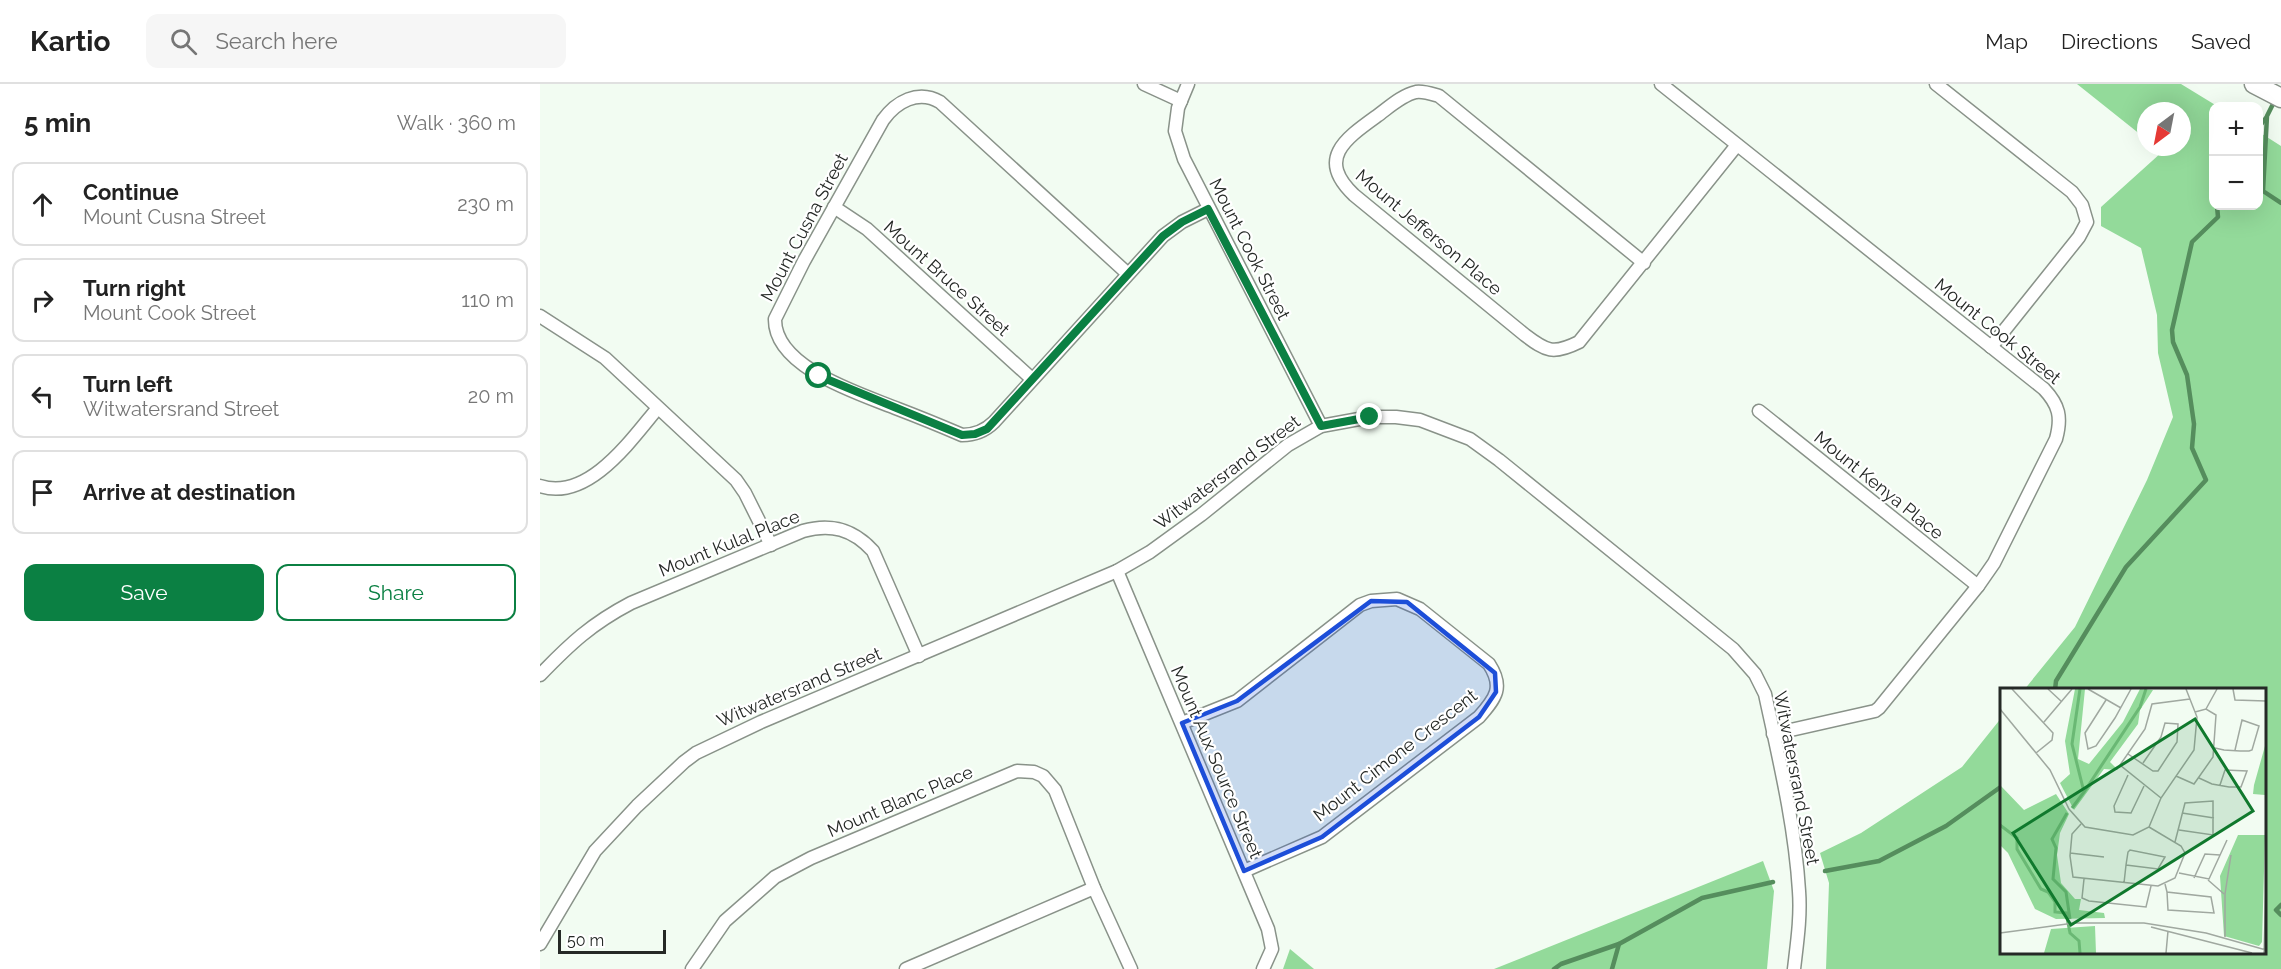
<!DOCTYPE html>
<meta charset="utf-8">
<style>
body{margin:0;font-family:Raleway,sans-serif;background:#f6f6f6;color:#222}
.controls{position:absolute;right:18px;top:18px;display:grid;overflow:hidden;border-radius:12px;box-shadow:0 6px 24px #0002}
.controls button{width:54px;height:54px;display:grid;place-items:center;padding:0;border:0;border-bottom:2px solid #e0e0e0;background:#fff;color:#222;font:30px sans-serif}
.compass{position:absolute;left:1597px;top:18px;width:54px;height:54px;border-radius:50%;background:#fff;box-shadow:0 6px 24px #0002;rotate:212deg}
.scale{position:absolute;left:18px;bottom:15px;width:108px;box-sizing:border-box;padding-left:6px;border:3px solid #252926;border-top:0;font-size:16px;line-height:21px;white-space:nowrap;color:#252926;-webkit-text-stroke:4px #fff;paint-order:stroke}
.stop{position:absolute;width:18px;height:18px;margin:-14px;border:4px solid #0b8043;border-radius:50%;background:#fff}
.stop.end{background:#0b8043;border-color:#fff;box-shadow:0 2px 6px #0008}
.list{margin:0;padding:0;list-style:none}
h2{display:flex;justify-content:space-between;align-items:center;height:78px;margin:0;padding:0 24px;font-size:26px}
h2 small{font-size:20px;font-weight:400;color:#767676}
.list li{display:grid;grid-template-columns:39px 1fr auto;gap:18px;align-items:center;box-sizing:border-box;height:84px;margin:0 12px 12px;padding:0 12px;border:2px solid #e0e0e0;border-radius:12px}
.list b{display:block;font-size:22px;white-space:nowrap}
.list p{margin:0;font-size:20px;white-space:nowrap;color:#767676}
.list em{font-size:20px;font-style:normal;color:#767676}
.actions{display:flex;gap:12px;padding:18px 24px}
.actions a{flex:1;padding:14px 0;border:2px solid #0b8043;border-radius:12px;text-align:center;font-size:21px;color:#0b8043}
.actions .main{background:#0b8043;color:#fff}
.icon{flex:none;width:33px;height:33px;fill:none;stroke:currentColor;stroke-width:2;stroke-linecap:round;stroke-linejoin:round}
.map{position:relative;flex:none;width:1741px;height:885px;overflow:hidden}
header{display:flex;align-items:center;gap:36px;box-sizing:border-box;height:84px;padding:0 30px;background:#fff;border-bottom:2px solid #e0e0e0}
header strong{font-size:28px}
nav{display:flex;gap:33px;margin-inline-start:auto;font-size:21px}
.search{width:420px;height:54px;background:#f6f6f6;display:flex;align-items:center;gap:15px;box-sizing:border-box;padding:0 21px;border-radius:12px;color:#767676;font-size:22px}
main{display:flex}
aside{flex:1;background:#fff}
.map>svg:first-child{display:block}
</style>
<header>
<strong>Kartio</strong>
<div class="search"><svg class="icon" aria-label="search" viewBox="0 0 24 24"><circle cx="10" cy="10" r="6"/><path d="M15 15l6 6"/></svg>Search here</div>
<nav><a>Map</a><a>Directions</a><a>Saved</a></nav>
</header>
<main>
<aside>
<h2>5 min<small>Walk · 360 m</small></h2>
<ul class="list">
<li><svg class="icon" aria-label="ahead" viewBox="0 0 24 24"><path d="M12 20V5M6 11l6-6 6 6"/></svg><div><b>Continue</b><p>Mount Cusna Street</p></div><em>230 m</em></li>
<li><svg class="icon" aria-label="right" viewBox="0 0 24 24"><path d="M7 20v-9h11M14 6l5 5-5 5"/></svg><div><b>Turn right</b><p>Mount Cook Street</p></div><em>110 m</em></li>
<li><svg class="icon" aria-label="left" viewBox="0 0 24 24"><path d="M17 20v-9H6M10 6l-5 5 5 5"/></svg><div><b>Turn left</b><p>Witwatersrand Street</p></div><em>20 m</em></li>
<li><svg class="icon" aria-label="arrive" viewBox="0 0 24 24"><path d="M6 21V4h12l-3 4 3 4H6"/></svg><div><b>Arrive at destination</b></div></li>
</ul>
<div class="actions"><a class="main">Save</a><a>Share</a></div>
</aside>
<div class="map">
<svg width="1741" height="885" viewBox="0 0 1741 885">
<rect width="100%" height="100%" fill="#f2fcf2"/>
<g fill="#93da9a">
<path d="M1537 0H1641L1677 22H1674V122H1718L1719 48 1741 62V885H1286L1289 799 1280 769 1321 749 1422 683 1462 633V868H1724V606H1484L1535 543 1607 396 1633 333 1618 269 1617 231 1601 164 1561 142V123L1622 68 1616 63H1642V27H1606V55Z"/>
<path d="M1223 777 1234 807 1227 885H954Z"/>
<path d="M750 865 774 885H743Z"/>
</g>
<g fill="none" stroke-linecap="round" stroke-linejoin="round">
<g stroke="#558d5d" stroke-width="4.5">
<path d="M1735 16 1727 32 1723 107 1741 119"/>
<path d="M1718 44 1726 34"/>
<path d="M1515 606 1516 597 1586 483 1666 396 1652 364 1654 340 1647 291 1633 258 1632 246 1652 158 1678 133 1677 122"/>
<path d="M1285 787 1339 777 1406 742 1462 702"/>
<path d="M1741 821 1736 826 1741 831"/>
<path d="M1014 885 1021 880 1079 860"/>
<path d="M1072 885 1079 860 1162 814 1233 798"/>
</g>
<defs>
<g id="minor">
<path d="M604 0 641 17"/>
<path d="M648 0 638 24 635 47 644 75 781 342"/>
<path d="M1121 0 1504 305C1519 321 1522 333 1516 355L1454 479 1438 502 1339 624 1335 627 1233 650"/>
<path d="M1396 0 1532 108 1542 121 1547 138 1539 153 1451 263"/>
<path d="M294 123 327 145 492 295"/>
<path d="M1104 179 899 12C892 10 884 7 876 8 862 11 848 24 837 32 805 55 776 75 814 111L985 251C1006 267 1013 271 1039 258L1197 61"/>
<path d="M588 190 400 18C378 5 356 18 343 36L264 177 235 235C234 284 321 310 358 325 379 333 401 342 422 351 435 351 445 347 454 338L623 152 642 138 668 125"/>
<path d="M0 232 65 274 196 396 205 409 231 461"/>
<path d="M1219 327 1438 502"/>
<path d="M0 402C48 418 91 356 117 325"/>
<path d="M577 487 728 845 732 865 723 885"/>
<path d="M0 591C30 560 51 540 91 519L263 447C291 439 313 445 333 467L379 572"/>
<path d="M642 639 697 617 820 521 831 517 857 515 880 525 949 580C964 603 956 614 939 633L782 753 704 787"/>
<path d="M0 860 55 767 97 722 144 678 156 669 221 638 577 487 610 468 661 431 748 361 781 342 830 333H856L880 336 930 355 959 376 1193 565 1215 590 1225 610C1239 675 1255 741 1259 807 1261 833 1257 859 1254 885"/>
<path d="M152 885 185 837 235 793 271 774 477 687 494 688 503 692 515 706 554 804 591 885"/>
<path d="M366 885 554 804"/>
</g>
<path id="secondary" d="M1714 0 1741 14"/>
</defs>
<use href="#minor" stroke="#899289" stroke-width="15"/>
<use href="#secondary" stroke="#899289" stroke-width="21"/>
<use href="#minor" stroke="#fff" stroke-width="12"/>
<use href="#secondary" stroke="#fff" stroke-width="18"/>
</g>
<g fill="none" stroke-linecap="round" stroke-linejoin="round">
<path stroke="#0b8043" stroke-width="8" d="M279 292 422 351 435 350 447 345 623 152 642 138 668 125 781 342 830 333"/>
</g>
<path fill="#1d4ed8" fill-opacity="0.2" stroke="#1d4ed8" stroke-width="4.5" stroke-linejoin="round" d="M831 517 867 518 955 589 956 608 939 633 782 753 704 787 642 639 697 617Z"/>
<g text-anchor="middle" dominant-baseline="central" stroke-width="4.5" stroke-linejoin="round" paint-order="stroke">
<g font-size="18" fill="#252926" stroke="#fff">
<text transform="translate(264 143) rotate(-62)">Mount Cusna Street</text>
<text transform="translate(889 148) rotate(40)">Mount Jefferson Place</text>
<text transform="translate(710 165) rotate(63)">Mount Cook Street</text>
<text transform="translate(407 194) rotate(42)">Mount Bruce Street</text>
<text transform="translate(1458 247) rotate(39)">Mount Cook Street</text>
<text transform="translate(687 388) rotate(-37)">Witwatersrand Street</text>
<text transform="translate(1339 401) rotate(39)">Mount Kenya Place</text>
<text transform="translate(189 459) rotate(-22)">Mount Kulal Place</text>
<text transform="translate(259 603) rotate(-23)">Witwatersrand Street</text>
<text transform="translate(855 671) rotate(-38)">Mount Cimone Crescent</text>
<text transform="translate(677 678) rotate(67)">Mount Aux Source Street</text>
<text transform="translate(1257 694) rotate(79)">Witwatersrand Street</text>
<text transform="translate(360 717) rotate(-23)">Mount Blanc Place</text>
</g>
</g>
<g transform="translate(1460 604)">
<rect width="266" height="266" fill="#f2fcf2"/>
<path d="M75 1H85L78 71 89 76 123 34 140 1 153 2 140 22 138 36 110 74 118 82 104 81 74 122 60 95 70 86 65 53ZM265 58V107L253 106 254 97ZM0 97 24 122 56 106 69 126 60 145 57 167 61 195 75 211H81L79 222 104 225 105 230 56 231 35 221 8 165 0 157ZM238 147H265L262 254 259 258 224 248 220 188ZM95 238 96 265H44L51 241Z" fill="#93da9a"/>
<path fill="none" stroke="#6ab874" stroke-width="3" d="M84 104 140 19 146 1M72 120 84 104 72 56 80 1M67 125 52 151 56 160 53 191 66 204 70 231M0 137 17 150V161L41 201 48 204 55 214V224L66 225 70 245 79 253 80 265"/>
<path fill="none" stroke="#a0a8a0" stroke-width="1.5" d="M12 1 53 45 52 52 36 65M48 1 62 14M88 1 121 20M233 1 235 12 266 13M106 12 85 45 88 61 96 58 115 30 131 1M0 21 50 82 69 121 85 139 133 147 149 139 161 110 194 62 197 29 186 1M206 21 217 1M44 34 72 1M215 60 224 62 240 63H249L252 62 259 38 242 32 235 62M128 66 153 83H158L177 54 178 36 165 35 161 49 143 75M128 87 114 118 115 124 131 125 144 98M176 88 194 96 213 69 216 27 206 21 195 24M199 90 212 96 229 99H241L247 83 225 82 220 97M161 110 120 77 145 41 152 16 190 11M182 125 214 130M81 136 72 146 70 168 73 189 158 198 175 190 185 165 181 158 149 139M175 154 185 115 213 113V147L179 142M70 165 104 169M179 185 209 191 227 152M194 190 205 166 220 167M84 191 82 210 89 213 146 219 151 198M208 192 224 206M124 195 126 177 128 164 130 162 165 169 158 181 126 177M165 196 167 204 211 209 214 225 168 222 167 204M151 239 252 265M0 245 74 235H144L206 245 266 262M225 249V206L231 167M166 265 168 243M264 265 266 198"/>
<path fill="#10792d" fill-opacity="0.15" stroke="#10792d" stroke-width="3" d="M195 31 253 123 71 237 13 145Z"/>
<rect width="266" height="266" fill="none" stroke="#252926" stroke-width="3"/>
</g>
</svg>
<div class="controls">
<button>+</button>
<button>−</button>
</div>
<svg class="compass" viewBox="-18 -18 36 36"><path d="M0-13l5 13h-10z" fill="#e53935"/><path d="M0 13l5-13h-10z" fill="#767676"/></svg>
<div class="scale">50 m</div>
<div class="stop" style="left:279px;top:292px"></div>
<div class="stop end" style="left:830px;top:333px"></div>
</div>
</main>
